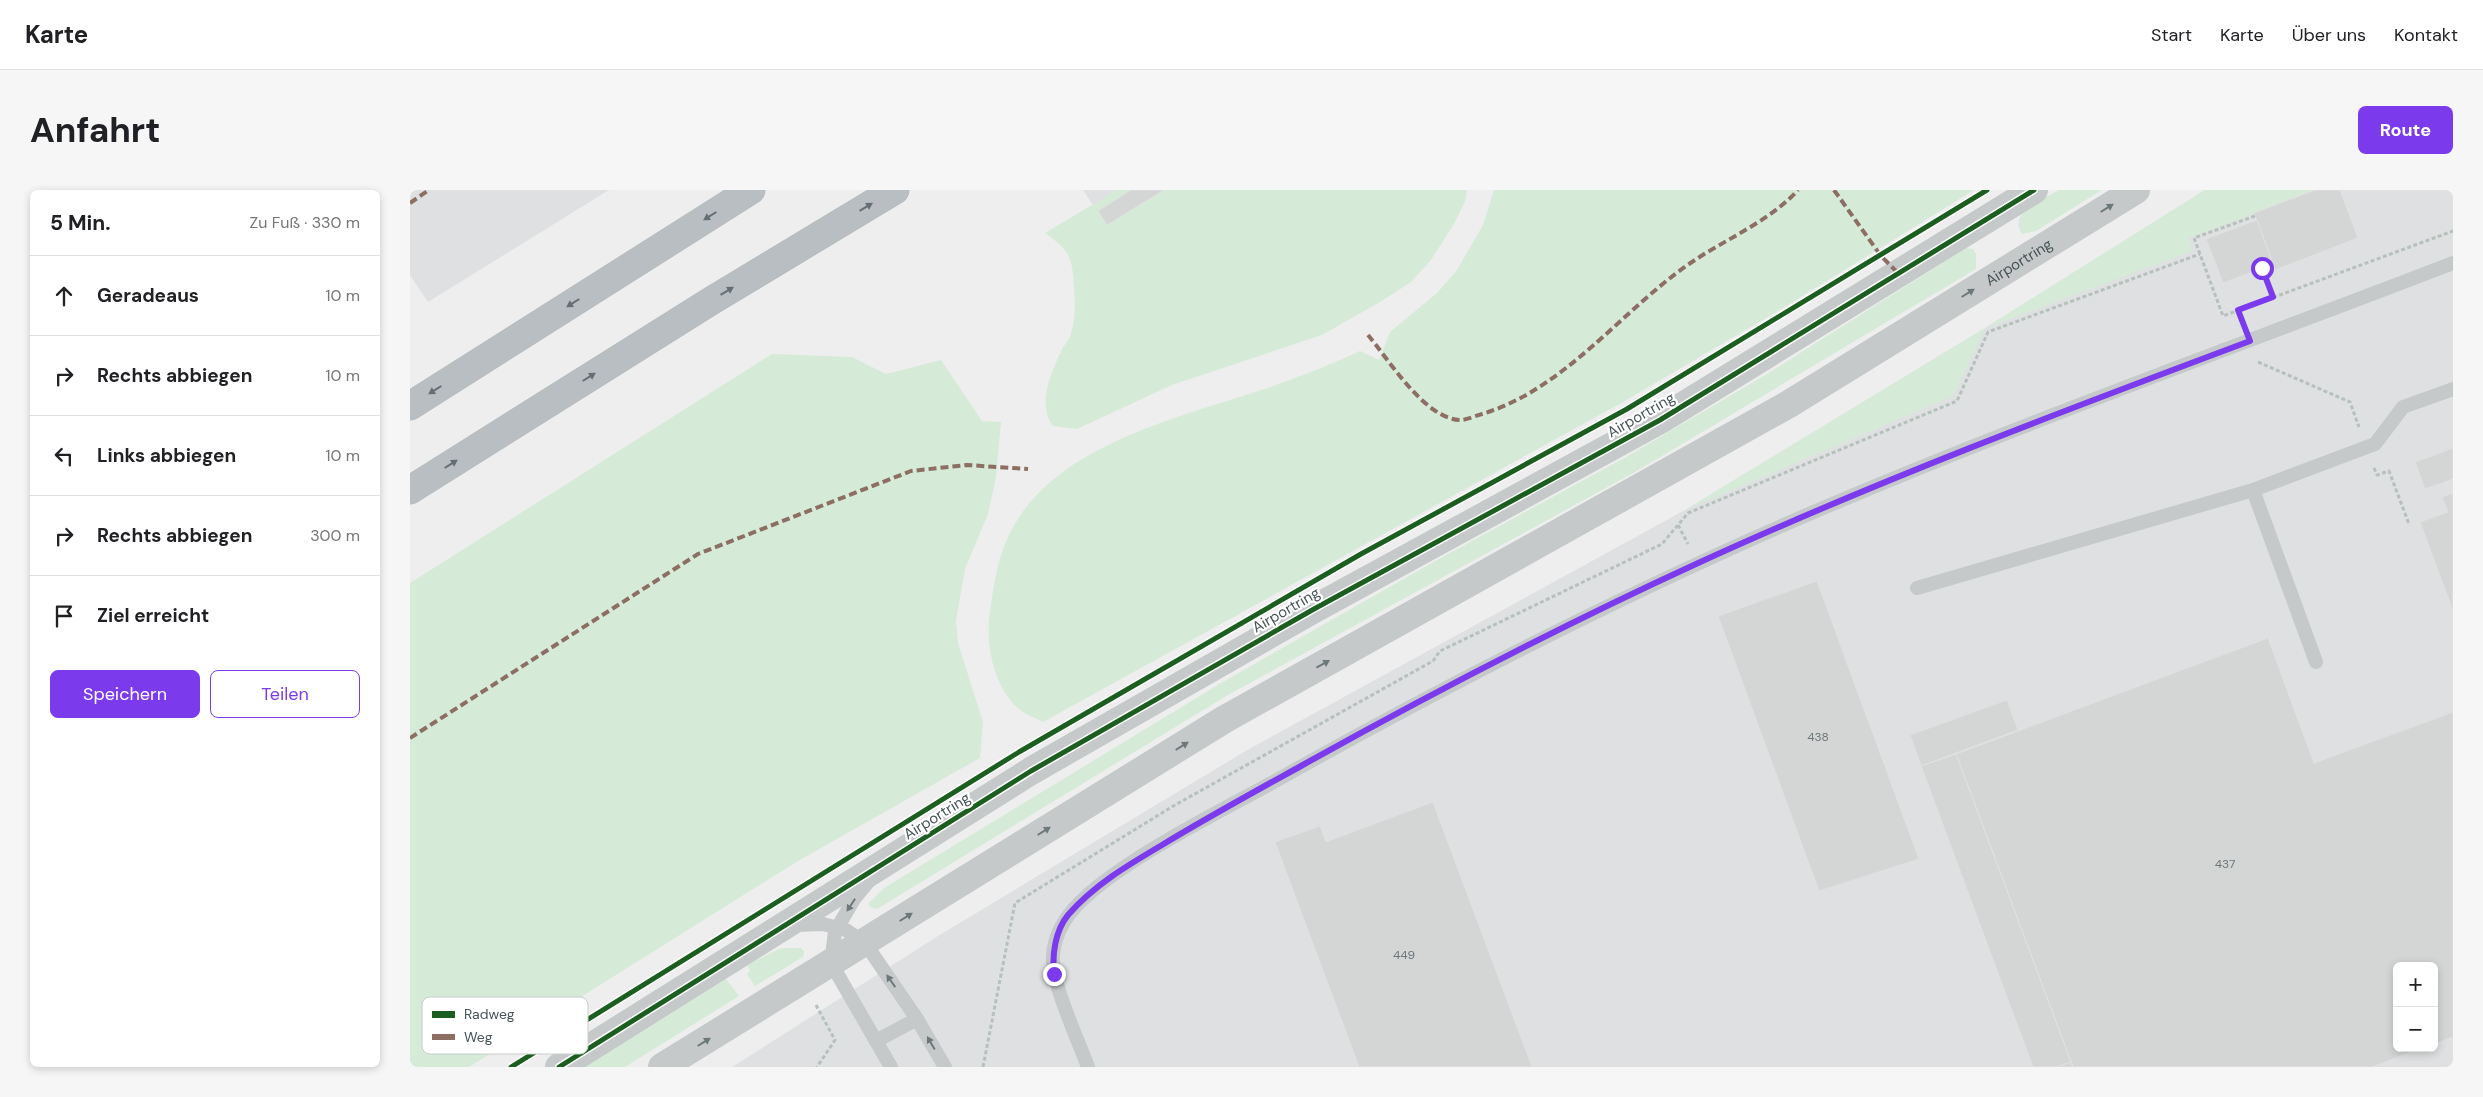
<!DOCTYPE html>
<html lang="de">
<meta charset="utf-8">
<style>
body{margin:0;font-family:"DM Sans",sans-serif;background:#f6f6f6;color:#202124}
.controls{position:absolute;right:15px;bottom:15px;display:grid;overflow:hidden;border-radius:8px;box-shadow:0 2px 8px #0003}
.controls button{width:45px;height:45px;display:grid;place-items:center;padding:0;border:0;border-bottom:1px solid #e0e0e0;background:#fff;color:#202124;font:25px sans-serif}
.stop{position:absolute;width:15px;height:15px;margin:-11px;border:4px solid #7c3aed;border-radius:50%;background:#fff}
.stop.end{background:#7c3aed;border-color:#fff;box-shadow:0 1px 5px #0008}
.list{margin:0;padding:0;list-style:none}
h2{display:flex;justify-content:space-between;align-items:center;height:65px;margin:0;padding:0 20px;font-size:21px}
h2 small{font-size:16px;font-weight:400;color:#757577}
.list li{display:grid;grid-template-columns:32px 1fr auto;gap:15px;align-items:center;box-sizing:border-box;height:80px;padding:0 20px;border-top:1px solid #e0e0e0}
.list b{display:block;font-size:19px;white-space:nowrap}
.list em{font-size:16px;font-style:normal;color:#757577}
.actions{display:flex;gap:10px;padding:15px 20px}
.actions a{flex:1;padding:11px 0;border:1px solid #7c3aed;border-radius:8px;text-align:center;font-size:18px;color:#7c3aed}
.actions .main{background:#7c3aed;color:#fff}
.icon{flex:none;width:28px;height:28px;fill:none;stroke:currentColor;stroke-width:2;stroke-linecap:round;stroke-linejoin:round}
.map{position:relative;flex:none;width:2043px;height:877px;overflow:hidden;border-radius:8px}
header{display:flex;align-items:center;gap:30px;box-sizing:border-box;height:70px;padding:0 25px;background:#fff;border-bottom:1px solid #e0e0e0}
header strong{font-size:24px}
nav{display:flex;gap:28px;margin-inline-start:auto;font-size:18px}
.intro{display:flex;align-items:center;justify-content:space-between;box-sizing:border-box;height:120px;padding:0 30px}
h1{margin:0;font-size:35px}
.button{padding:12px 22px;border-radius:8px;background:#7c3aed;color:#fff;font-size:18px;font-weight:700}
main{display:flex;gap:30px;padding:0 30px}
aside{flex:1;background:#fff;border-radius:8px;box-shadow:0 2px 8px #0003}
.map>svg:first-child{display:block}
</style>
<header>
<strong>Karte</strong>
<nav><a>Start</a><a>Karte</a><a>Über uns</a><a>Kontakt</a></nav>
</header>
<div class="intro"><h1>Anfahrt</h1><a class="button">Route</a></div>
<main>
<aside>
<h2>5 Min.<small>Zu Fuß · 330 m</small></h2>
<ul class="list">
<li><svg class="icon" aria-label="ahead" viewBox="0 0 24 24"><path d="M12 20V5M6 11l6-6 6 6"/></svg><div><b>Geradeaus</b></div><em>10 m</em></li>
<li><svg class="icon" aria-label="right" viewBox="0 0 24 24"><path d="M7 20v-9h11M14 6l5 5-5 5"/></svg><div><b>Rechts abbiegen</b></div><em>10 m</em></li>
<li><svg class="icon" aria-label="left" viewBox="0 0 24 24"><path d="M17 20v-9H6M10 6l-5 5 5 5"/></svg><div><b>Links abbiegen</b></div><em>10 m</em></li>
<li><svg class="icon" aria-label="right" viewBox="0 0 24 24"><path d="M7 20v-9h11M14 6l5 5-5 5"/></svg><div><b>Rechts abbiegen</b></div><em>300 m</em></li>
<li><svg class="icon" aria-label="arrive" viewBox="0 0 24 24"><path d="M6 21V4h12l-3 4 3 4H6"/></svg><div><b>Ziel erreicht</b></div></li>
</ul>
<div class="actions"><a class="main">Speichern</a><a>Teilen</a></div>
</aside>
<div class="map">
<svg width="2043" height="877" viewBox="0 0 2043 877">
<rect width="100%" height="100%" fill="#eee"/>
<g fill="#dee0e1" fill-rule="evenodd">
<path d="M0 0H199L18 112 0 85Z"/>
<path d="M673 0H707L683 15Z"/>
<path d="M1795 0H2043V877H322L528 746 839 559 1275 320 1575 138ZM1987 776H2024V858H1987Z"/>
</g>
<g fill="#d5ebd7">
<path d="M707 0H1057L1055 11 1044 34 1021 70 1001 92 970 112 912 145 762 195 667 239 643 236C626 213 642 182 652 159 655 154 660 149 661 143 666 127 665 113 664 97 662 66 660 61 635 43Z"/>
<path d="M1084 0H1564L1373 118 1213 212 633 532C626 528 619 526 613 522 586 504 576 459 579 429 583 401 586 371 599 345 643 252 777 226 866 195 894 185 922 174 950 161L969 170 980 142 1027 103 1047 80 1073 35Z"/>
<path d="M1649 0H1692L1626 41 1612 44C1597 22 1633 10 1649 0Z"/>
<path d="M1795 0H1905L1778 48 1782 61 1575 138 1543 206 1275 320 1575 138Z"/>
<path d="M1556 58 1563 59 1566 64V79L1225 282 818 505 467 719 462 718 458 714 474 698 811 493 1027 370 1216 267 1357 184Z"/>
<path d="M362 164 442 167 476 184 531 170 572 231 591 232 586 287 578 324 555 379 546 431 548 453 573 532 570 568 388 671 59 877H0V393Z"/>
<path d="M371 758H391L394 761 393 767 345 796 337 784 340 781 337 775Z"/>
<path d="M316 789 329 806 215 877H174Z"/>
</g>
<g fill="#d4d6d6" stroke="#e0e0e1">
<path d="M721 0H754L697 35 688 21Z"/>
<path d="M1905 0H1930L1948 48 1865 80 1844 23Z"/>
<path d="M1847 30 1863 74 1813 93 1796 49Z"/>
<path d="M2043 258V289L2015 299 2005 272Z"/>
<path d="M2043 303V421L2010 332 2038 322 2032 307Z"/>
<path d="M1407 391 1509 669 1409 701 1308 426Z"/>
<path d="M1858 448 1904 573 2043 522V847L2024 854V776H1987V858H2012L1962 877H1663L1546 564Z"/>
<path d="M1597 510 1608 540 1511 576 1500 545Z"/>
<path d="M1546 564 1661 872 1647 877H1623L1511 576Z"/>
<path d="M1023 612 1122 877H949L865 652 910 636 916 652Z"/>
<path d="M1661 872 1663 877H1647Z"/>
</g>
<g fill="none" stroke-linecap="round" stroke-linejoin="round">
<defs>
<g id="motorway">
<path d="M0 216 341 0"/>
<path d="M0 300 301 111 485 0"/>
</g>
</defs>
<use href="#motorway" stroke="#b4babc" stroke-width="29"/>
<g stroke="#b6c1bb" stroke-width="3" stroke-dasharray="4 2.5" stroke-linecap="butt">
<path d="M1845 26 1784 48 1813 126 2043 41"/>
<path d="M1852 78 1863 107"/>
<path d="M1848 172 1940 212 1949 237"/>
<path d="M1964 278 1967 285 1979 281 1999 334"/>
<path d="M1268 335 1278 354"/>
<path d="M406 815 425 850 407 877"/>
<path d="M573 877 605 713 765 615 1023 471 1030 461 1252 354 1278 323 1547 211 1578 142 1790 64"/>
</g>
<g stroke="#c6c9c9" stroke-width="14">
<path d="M1843 300 1965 254 1993 217 2043 199"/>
<path d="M1507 398 1843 300 1906 472"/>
<path d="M458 692 444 709 425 742 421 773 481 877"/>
<path d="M386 735 413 734 436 740 455 753 507 829 535 877"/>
<path d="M466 851 507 829"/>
<path d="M678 877C668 850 644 798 643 772 642 759 647 743 654 732 681 685 807 623 858 595 1034 496 1213 404 1399 324 1611 233 1828 156 2043 73"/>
</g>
<g stroke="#c6c9c9" stroke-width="28">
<path d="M149 877 621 581 904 419 1250 230 1624 0"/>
<path id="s1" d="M252 877 815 529 1379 214 1726 0"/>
</g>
<use href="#motorway" stroke="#b8bec1" stroke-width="28"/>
<g stroke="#8d6e63" stroke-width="4" stroke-dasharray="8 4" stroke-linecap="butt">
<path d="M1424 0 1471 66 1489 84"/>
<path d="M0 13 19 0"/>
<path d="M958 145C979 170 1015 229 1050 230 1056 230 1065 226 1072 224 1155 199 1210 122 1279 74 1315 49 1359 32 1388 0"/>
<path d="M0 548 288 364 501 281 557 275 618 279"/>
</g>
<defs>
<g id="cycleway">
<path d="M101 877 609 562 951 364 1217 219 1577 0"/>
<path d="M149 877 621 581 904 419 1250 230 1624 0"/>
</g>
</defs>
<use href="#cycleway" stroke="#fff" stroke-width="8"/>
<use href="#cycleway" stroke="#1b5e20" stroke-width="5"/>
</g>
<defs><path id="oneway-solid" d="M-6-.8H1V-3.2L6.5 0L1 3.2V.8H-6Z" transform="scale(1.25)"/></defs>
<g fill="#636f72">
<use href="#oneway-solid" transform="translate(456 17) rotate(-31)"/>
<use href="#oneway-solid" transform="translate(300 26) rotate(148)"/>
<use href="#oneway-solid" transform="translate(317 101) rotate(-31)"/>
<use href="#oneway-solid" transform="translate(163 113) rotate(148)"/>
<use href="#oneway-solid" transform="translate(179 187) rotate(-32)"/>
<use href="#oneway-solid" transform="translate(25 200) rotate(148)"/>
<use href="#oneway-solid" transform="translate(41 274) rotate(-32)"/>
</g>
<g fill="#6d787a">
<use href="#oneway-solid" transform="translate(1697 18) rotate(-32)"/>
<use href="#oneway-solid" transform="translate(1558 103) rotate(-32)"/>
<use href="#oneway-solid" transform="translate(913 474) rotate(-29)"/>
<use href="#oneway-solid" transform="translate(772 556) rotate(-32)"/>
<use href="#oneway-solid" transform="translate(634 641) rotate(-32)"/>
<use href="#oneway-solid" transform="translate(441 715) rotate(123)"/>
<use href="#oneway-solid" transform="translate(496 727) rotate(-32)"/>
<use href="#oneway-solid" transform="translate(481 791) rotate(-125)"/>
<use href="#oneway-solid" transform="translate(294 852) rotate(-32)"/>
<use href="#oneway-solid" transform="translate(521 853) rotate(-120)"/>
</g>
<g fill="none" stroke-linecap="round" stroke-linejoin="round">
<path stroke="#7c3aed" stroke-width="6" d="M644 784C642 765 645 741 658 725 684 695 718 675 752 655 798 627 844 602 891 576 1020 504 1151 436 1286 374 1467 291 1653 221 1840 151L1828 120 1863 107 1852 78"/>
</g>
<g text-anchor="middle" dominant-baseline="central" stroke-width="4.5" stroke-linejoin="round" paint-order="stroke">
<g font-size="12" fill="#6c7679">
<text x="1408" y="547">438</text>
<text x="1815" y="674">437</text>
<text x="994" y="765">449</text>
</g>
<g font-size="15" fill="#475558" stroke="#fff">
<text stroke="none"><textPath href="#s1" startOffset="1578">Airportring</textPath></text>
<text transform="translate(1231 225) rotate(-30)">Airportring</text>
<text transform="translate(876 420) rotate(-30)">Airportring</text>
<text transform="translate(527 626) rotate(-32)">Airportring</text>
</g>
</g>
<rect x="12" y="807" width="166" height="57" rx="8" fill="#fff" stroke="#c8cccd" stroke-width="1"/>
<rect x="22" y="821" width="23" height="7" fill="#1b5e20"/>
<rect x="22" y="844" width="23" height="6" fill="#8d6e63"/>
<g font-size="14" fill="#475558">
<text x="54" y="829">Radweg</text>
<text x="54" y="852">Weg</text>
</g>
</svg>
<div class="controls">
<button>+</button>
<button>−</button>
</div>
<div class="stop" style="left:1852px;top:78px"></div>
<div class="stop end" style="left:644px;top:784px"></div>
</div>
</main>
